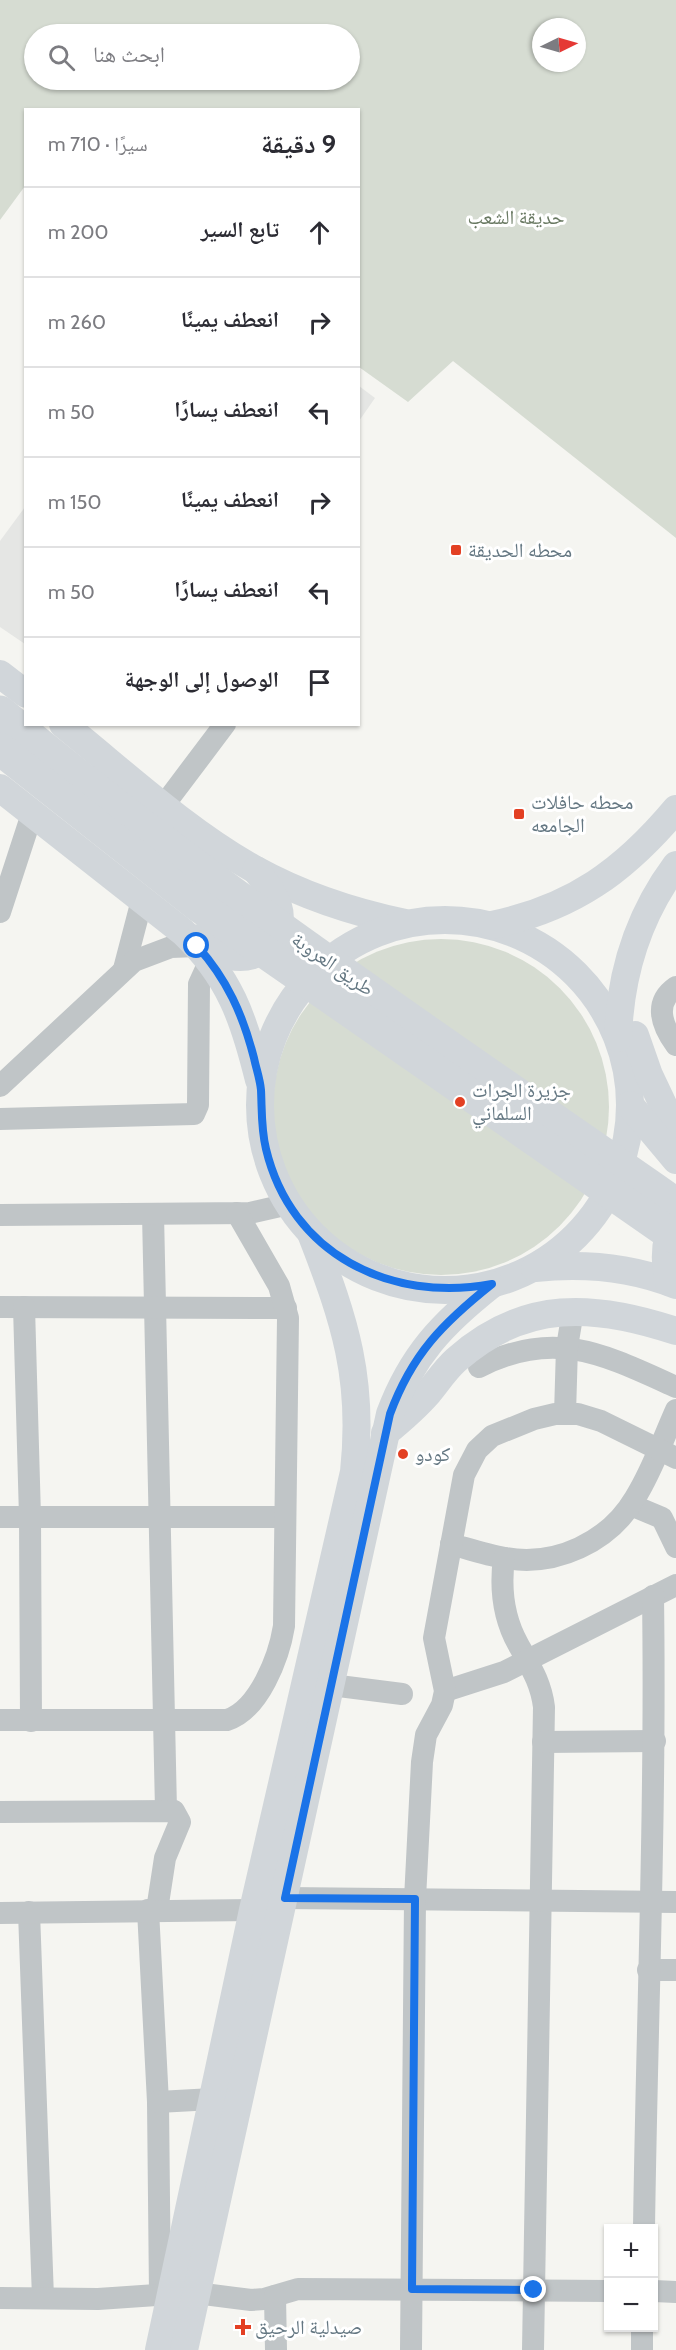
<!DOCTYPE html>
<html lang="ar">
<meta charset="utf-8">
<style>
body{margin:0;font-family:Cabin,"Noto Naskh Arabic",sans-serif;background:#f2f2f3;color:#2b2b33;direction:rtl}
.controls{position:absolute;right:18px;bottom:18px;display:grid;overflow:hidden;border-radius:0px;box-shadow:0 2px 4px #0004}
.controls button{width:54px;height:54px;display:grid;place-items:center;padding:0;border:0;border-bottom:2px solid #e1e1e2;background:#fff;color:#2b2b33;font:30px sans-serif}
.compass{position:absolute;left:532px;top:18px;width:54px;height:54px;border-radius:50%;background:#fff;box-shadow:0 2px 4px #0004;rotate:85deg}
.stop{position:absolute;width:18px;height:18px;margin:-14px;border:4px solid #1a73e8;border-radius:50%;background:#fff}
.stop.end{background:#1a73e8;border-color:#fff;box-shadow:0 2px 6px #0008}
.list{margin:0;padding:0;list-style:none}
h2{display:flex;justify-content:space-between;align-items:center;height:78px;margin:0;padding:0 24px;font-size:26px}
h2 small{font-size:20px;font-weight:400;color:#7c7c81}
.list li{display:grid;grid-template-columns:39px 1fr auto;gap:18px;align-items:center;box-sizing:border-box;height:90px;padding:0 24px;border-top:2px solid #e1e1e2}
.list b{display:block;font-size:22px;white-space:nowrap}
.list em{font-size:20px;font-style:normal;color:#7c7c81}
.icon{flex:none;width:33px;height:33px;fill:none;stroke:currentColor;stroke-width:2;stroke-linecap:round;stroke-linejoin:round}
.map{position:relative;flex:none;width:676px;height:2350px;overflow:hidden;direction:ltr}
.search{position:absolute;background:#fff;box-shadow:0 2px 4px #0004;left:24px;top:24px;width:336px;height:66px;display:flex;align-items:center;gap:15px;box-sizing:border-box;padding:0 21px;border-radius:33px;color:#7c7c81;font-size:22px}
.panel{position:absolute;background:#fff;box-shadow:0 2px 4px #0004;left:24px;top:108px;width:336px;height:618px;border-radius:0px;direction:rtl}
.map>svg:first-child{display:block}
</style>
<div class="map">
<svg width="676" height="2350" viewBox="0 0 676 2350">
<rect width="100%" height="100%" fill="#f5f5f1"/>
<g fill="#e5e6e4">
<path d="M359 386 375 398 359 421Z"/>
<path d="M25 507V644L0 627V541Z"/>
</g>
<g fill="#d6dcd2" fill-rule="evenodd">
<path d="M0 0H676V538L453 361 408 402 359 367 358 110H26L25 186 0 220ZM541 27H577V63H541ZM34 34H350V80H34Z"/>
<circle cx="441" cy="1107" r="168"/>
</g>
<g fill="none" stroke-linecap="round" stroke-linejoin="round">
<g stroke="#c0c5c7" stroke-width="22">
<path d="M164 805 225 724"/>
<path d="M0 912 32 814"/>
<path d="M124 969 142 900"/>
<path d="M676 987C653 1003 662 1026 676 1045"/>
<path d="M0 1086 134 961 171 947 197 946"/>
<path d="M0 1119 194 1114 198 1105 199 984 210 960"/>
<path d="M153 1214 166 1810"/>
<path d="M0 1215 250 1213 289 1204"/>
<path d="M0 1307 286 1308"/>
<path d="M24 1307 30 1517 31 1721"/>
<path d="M479 1367C555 1328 605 1355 676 1387"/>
<path d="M565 1414 567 1347 573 1311"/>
<path d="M631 1505 662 1518 676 1547"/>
<path d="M0 1517H285"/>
<path d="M451 1544C469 1549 487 1555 505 1558 556 1567 609 1542 635 1498 652 1471 663 1439 676 1410"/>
<path d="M504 1558C500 1588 503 1617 518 1644 530 1666 541 1682 544 1707L533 2350"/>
<path d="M331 1685 402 1694"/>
<path d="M445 1691 504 1672 676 1585"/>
<path d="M0 1720H227C259 1710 279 1657 284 1626L288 1318 279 1286 237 1213"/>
<path d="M543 1742 655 1741"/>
<path d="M0 1812 174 1811 180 1822 165 1858 157 1910"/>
<path d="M285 1898 676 1902"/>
<path d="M148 1910 158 2102 160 2295"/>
<path d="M29 1912 43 2298"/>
<path d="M0 1913 253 1910"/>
<path d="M648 1970H676"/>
<path d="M158 2102 213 2099"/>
<path d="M644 2228C647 2018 656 1807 653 1596"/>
<path d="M654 2291 676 2292"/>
<path d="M196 2293 251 2300 264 2299 298 2289 608 2291"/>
<path d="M275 2296 276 2350"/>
<path d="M0 2298 98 2299 171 2294"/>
<path d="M411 2350 415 1899 422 1762 426 1735 442 1705 445 1691 434 1638 464 1475 477 1450 492 1436 534 1419 555 1414H578L601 1421 676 1458"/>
<path d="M642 2350V2328"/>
</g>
<g stroke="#d1d6da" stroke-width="28">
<path d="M0 674 26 694"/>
<path d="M63 724C125 774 185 830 254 869 301 895 352 912 405 923"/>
<path d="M0 788 183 932C230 977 244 1019 259 1080"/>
<circle cx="445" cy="1105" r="185"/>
<path d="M492 925C573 908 624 871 676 809"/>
<path d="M199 938C209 944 219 953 231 956 261 963 287 935 278 906 274 893 264 881 256 870"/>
<path d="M635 1035 649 1075 676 1132"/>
<path d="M618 1038C620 974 638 916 676 865"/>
<path d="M630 1105 676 1160"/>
<path d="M535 1268C583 1263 631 1267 676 1285"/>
<path d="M669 1282C663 1258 665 1237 676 1215"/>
<path d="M385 1433C401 1420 416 1407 429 1392 438 1381 445 1370 456 1360 524 1299 595 1304 676 1331"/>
<path d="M159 2350 253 1910 354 1472C364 1379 345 1321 312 1236"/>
<path d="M184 2350 390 1414C412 1355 443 1323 491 1285"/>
</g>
<g stroke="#d1d6da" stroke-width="33">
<path d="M0 712C214 890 448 1045 676 1204"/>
<path d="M0 749 199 906 676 1238"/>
</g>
</g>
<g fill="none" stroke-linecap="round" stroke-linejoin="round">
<path stroke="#1a73e8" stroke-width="8" d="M197 946C227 979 243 1015 254 1058 256 1068 260 1079 261 1090 262 1110 261 1129 266 1149 291 1254 390 1303 492 1284 443 1323 412 1354 390 1414L285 1898 415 1899 412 2289 534 2290"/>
</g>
<g fill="#e34023" stroke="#fff" stroke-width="2">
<rect x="450" y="544" width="12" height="12" rx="3"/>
<rect x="513" y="808" width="12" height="12" rx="3"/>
<circle cx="460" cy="1102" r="6"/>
<circle cx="403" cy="1454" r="6"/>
<path d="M240 2318h6v6h6v6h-6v6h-6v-6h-6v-6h6z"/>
</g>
<g text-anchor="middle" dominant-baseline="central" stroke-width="6" stroke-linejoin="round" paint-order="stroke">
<g font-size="20" fill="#697962" stroke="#fff">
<text x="516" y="217">حديقة الشعب</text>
</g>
<g font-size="20" fill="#647782" stroke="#fff" text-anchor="start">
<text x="468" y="550">محطه الحديقة</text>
<text x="531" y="802">محطه حافلات<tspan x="531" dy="23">الجامعه</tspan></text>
<text x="472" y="1090">جزيرة الجرات<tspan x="472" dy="23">السلماني</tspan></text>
<text x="415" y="1454">كودو</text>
<text x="255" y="2327">صيدلية الرحيق</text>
</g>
<g font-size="20" fill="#647782" stroke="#fff">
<text transform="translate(333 964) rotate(35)">طريق العروبة</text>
</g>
</g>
</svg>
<div class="controls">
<button>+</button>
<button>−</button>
</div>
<svg class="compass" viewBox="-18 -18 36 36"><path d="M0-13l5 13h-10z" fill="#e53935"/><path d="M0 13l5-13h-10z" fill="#7c7c81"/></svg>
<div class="stop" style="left:197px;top:946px"></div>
<div class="stop end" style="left:534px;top:2290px"></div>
<div class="search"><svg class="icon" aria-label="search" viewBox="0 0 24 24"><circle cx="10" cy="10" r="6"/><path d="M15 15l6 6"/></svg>ابحث هنا</div>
<section class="panel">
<h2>9 دقيقة<small>سيرًا · 710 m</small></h2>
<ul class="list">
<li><svg class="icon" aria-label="ahead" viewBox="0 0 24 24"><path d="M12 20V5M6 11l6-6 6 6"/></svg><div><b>تابع السير</b></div><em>200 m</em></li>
<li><svg class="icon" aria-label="right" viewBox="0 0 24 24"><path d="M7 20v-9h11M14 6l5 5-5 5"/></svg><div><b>انعطف يمينًا</b></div><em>260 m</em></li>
<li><svg class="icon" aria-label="left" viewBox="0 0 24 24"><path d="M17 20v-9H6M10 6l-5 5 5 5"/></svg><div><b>انعطف يسارًا</b></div><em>50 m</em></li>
<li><svg class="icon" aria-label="right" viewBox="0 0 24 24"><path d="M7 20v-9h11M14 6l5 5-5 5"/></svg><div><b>انعطف يمينًا</b></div><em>150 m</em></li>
<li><svg class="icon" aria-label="left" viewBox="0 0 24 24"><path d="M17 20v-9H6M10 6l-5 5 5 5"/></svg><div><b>انعطف يسارًا</b></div><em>50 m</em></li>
<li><svg class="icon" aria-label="arrive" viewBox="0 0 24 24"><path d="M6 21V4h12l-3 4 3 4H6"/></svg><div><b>الوصول إلى الوجهة</b></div></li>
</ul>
</section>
</div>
